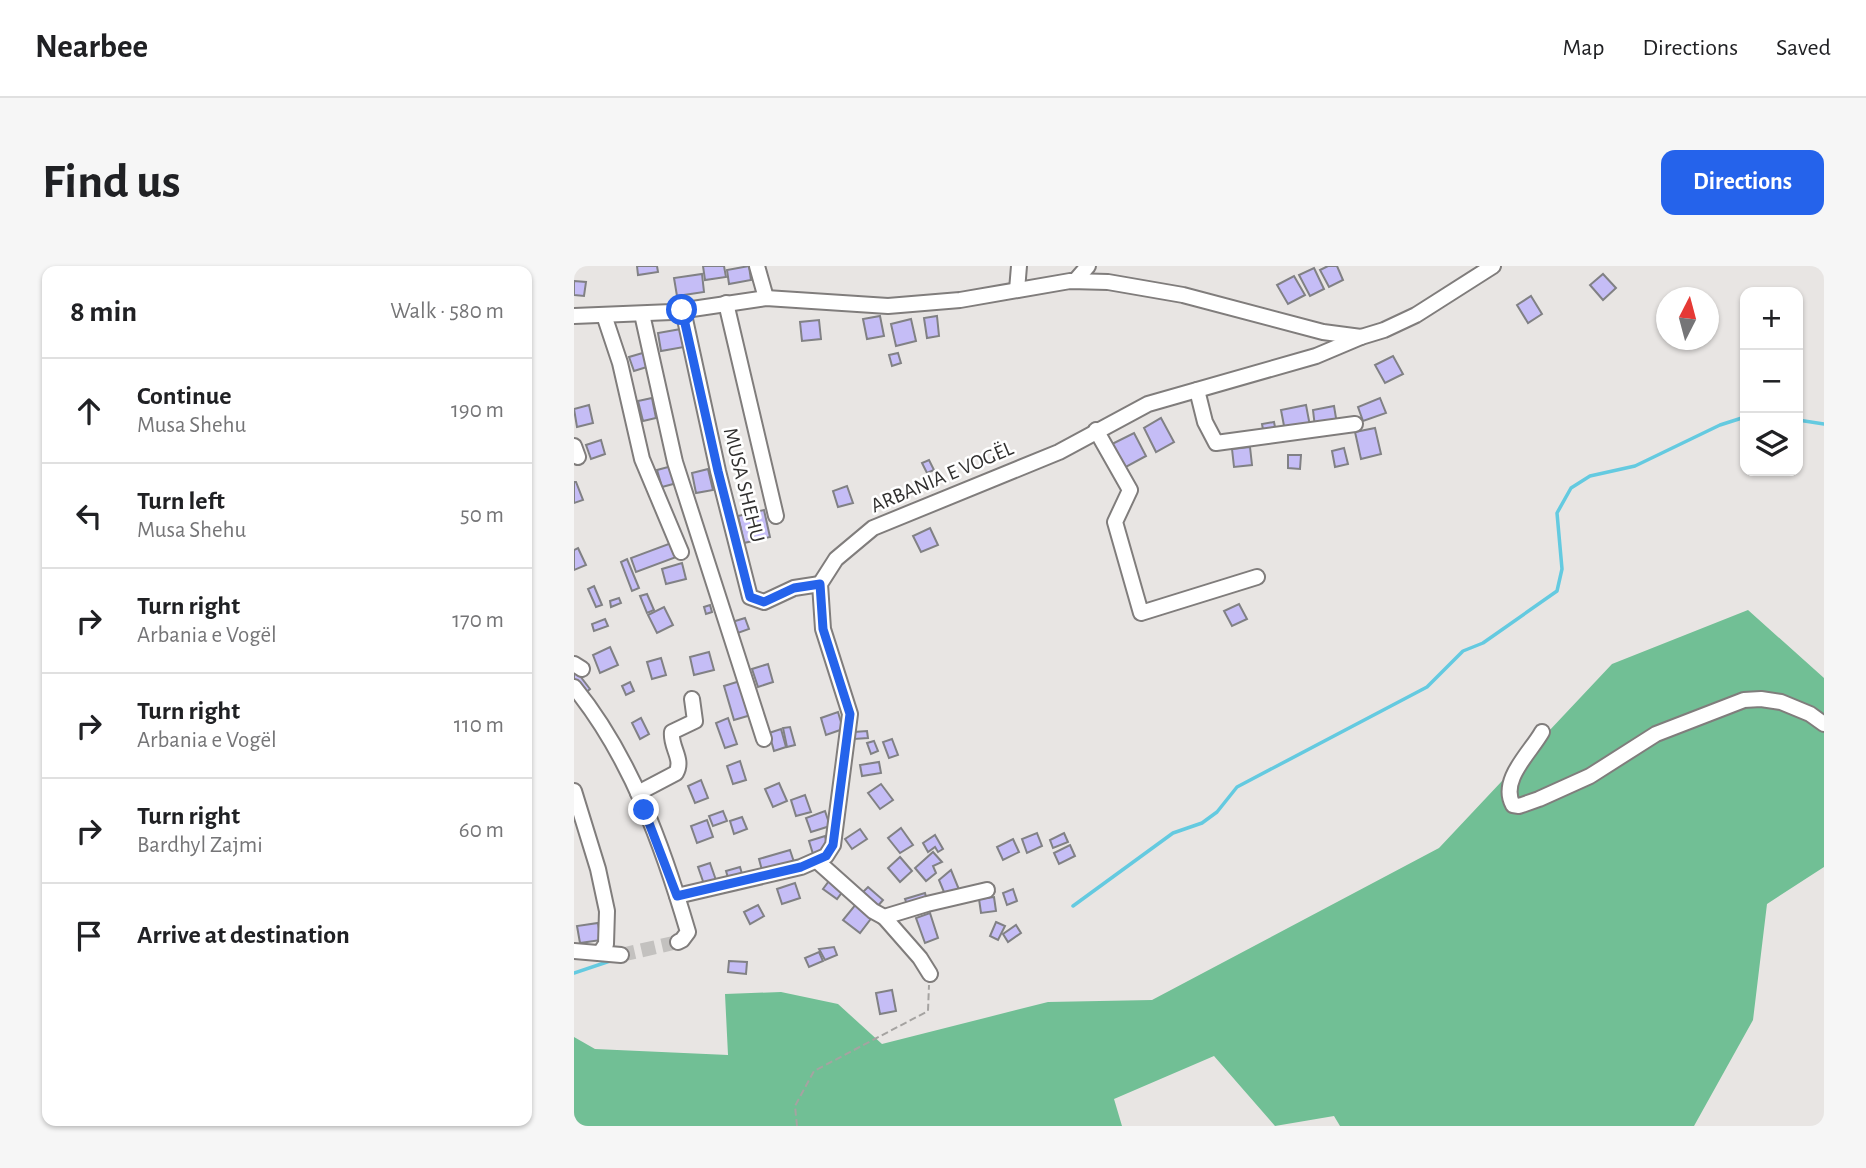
<!DOCTYPE html>
<meta charset="utf-8">
<style>
body{margin:0;font-family:"Alegreya Sans",sans-serif;background:#f6f6f6;color:#202124}
.controls{position:absolute;right:21px;top:21px;display:grid;overflow:hidden;border-radius:14px;box-shadow:0 2px 5px #0004}
.controls button{width:63px;height:63px;display:grid;place-items:center;padding:0;border:0;border-bottom:2px solid #e0e0e0;background:#fff;color:#202124;font:35px sans-serif}
.compass{position:absolute;left:1082px;top:21px;width:63px;height:63px;border-radius:50%;background:#fff;box-shadow:0 2px 5px #0004;rotate:6deg}
.stop{position:absolute;width:21px;height:21px;margin:-16px;border:5px solid #2563eb;border-radius:50%;background:#fff}
.stop.end{background:#2563eb;border-color:#fff;box-shadow:0 2px 7px #0008}
.list{margin:0;padding:0;list-style:none}
h2{display:flex;justify-content:space-between;align-items:center;height:91px;margin:0;padding:0 28px;font-size:30px}
h2 small{font-size:23px;font-weight:400;color:#757577}
.list li{display:grid;grid-template-columns:46px 1fr auto;gap:21px;align-items:center;box-sizing:border-box;height:105px;padding:0 28px;border-top:2px solid #e0e0e0}
.list b{display:block;font-size:26px;white-space:nowrap}
.list p{margin:0;font-size:23px;white-space:nowrap;color:#757577}
.list em{font-size:23px;font-style:normal;color:#757577}
.icon{flex:none;width:38px;height:38px;fill:none;stroke:currentColor;stroke-width:2;stroke-linecap:round;stroke-linejoin:round}
.map{position:relative;flex:none;width:1250px;height:860px;overflow:hidden;border-radius:14px}
header{display:flex;align-items:center;gap:42px;box-sizing:border-box;height:98px;padding:0 35px;background:#fff;border-bottom:2px solid #e0e0e0}
header strong{font-size:33px}
nav{display:flex;gap:38px;margin-inline-start:auto;font-size:24px}
.intro{display:flex;align-items:center;justify-content:space-between;box-sizing:border-box;height:168px;padding:0 42px}
h1{margin:0;font-size:49px}
.button{padding:18px 32px;border-radius:14px;background:#2563eb;color:#fff;font-size:24px;font-weight:700}
main{display:flex;gap:42px;padding:0 42px}
aside{flex:1;background:#fff;border-radius:14px;box-shadow:0 2px 5px #0004}
.map>svg:first-child{display:block}
</style>
<header>
<strong>Nearbee</strong>
<nav><a>Map</a><a>Directions</a><a>Saved</a></nav>
</header>
<div class="intro"><h1>Find us</h1><a class="button">Directions</a></div>
<main>
<aside>
<h2>8 min<small>Walk · 580 m</small></h2>
<ul class="list">
<li><svg class="icon" aria-label="ahead" viewBox="0 0 24 24"><path d="M12 20V5M6 11l6-6 6 6"/></svg><div><b>Continue</b><p>Musa Shehu</p></div><em>190 m</em></li>
<li><svg class="icon" aria-label="left" viewBox="0 0 24 24"><path d="M17 20v-9H6M10 6l-5 5 5 5"/></svg><div><b>Turn left</b><p>Musa Shehu</p></div><em>50 m</em></li>
<li><svg class="icon" aria-label="right" viewBox="0 0 24 24"><path d="M7 20v-9h11M14 6l5 5-5 5"/></svg><div><b>Turn right</b><p>Arbania e Vogël</p></div><em>170 m</em></li>
<li><svg class="icon" aria-label="right" viewBox="0 0 24 24"><path d="M7 20v-9h11M14 6l5 5-5 5"/></svg><div><b>Turn right</b><p>Arbania e Vogël</p></div><em>110 m</em></li>
<li><svg class="icon" aria-label="right" viewBox="0 0 24 24"><path d="M7 20v-9h11M14 6l5 5-5 5"/></svg><div><b>Turn right</b><p>Bardhyl Zajmi</p></div><em>60 m</em></li>
<li><svg class="icon" aria-label="arrive" viewBox="0 0 24 24"><path d="M6 21V4h12l-3 4 3 4H6"/></svg><div><b>Arrive at destination</b></div></li>
</ul>
</aside>
<div class="map">
<svg width="1250" height="860" viewBox="0 0 1250 860">
<rect width="100%" height="100%" fill="#e8e5e3"/>
<path fill="#71bf95" d="M1174 344 1250 412V601L1193 638 1179 754 1120 860H766L760 850 701 860 640 790 540 833 548 860H0V771L21 783 154 789 151 728 207 726 264 738 308 778 474 736 578 734 865 582 1038 398Z"/>
<g fill="none" stroke-linecap="round" stroke-linejoin="round">
<g stroke="#64cae0" stroke-width="3.5">
<path d="M1224 154 1250 158"/>
<path d="M499 640 599 567 628 557 643 546 663 521 853 421 889 385 909 377 983 325 988 303 983 247 997 222 1016 210 1061 200 1146 159 1171 151"/>
<path d="M0 707 39 694"/>
</g>
</g>
<g fill="#c5bdf6" stroke="#818184" stroke-width="2">
<path d="M63 0H83L84 6 64 9Z"/>
<path d="M129 0H150L152 11 131 14Z"/>
<path d="M175 0 177 14 155 18 153 4Z"/>
<path d="M754 0H763L769 14 755 21 746 4Z"/>
<path d="M740 2 750 23 736 30 725 9Z"/>
<path d="M128 8 130 26 103 30 100 12Z"/>
<path d="M1029 8 1042 22 1029 34 1016 19Z"/>
<path d="M720 10 731 29 714 38 703 19Z"/>
<path d="M0 15 12 16 10 30 0 29Z"/>
<path d="M957 30 968 48 954 57 943 39Z"/>
<path d="M306 50 310 70 293 73 289 53Z"/>
<path d="M363 50 365 70 353 72 350 52Z"/>
<path d="M337 53 342 75 322 80 317 58Z"/>
<path d="M245 54 247 73 228 75 226 56Z"/>
<path d="M107 63 110 81 87 85 84 67Z"/>
<path d="M72 86 76 100 60 105 55 91Z"/>
<path d="M324 87 327 97 318 100 315 89Z"/>
<path d="M819 90 829 108 811 117 801 99Z"/>
<path d="M78 132 82 152 69 155 64 135Z"/>
<path d="M806 132 812 147 789 155 784 141Z"/>
<path d="M15 139 19 157 3 161 0 143Z"/>
<path d="M732 139 736 160 711 165 707 144Z"/>
<path d="M760 140 763 158 741 161 739 144Z"/>
<path d="M587 152 600 176 582 186 570 162Z"/>
<path d="M700 156 702 166 690 169 688 158Z"/>
<path d="M801 162 807 188 787 193 781 166Z"/>
<path d="M560 167 572 190 550 202 538 178Z"/>
<path d="M27 174 31 188 17 193 12 179Z"/>
<path d="M676 181 678 199 660 201 658 183Z"/>
<path d="M770 182 774 198 761 201 758 185Z"/>
<path d="M714 189H727L726 203 714 202Z"/>
<path d="M355 194 360 204 353 207 348 197Z"/>
<path d="M98 200 103 217 88 221 83 204Z"/>
<path d="M134 203 139 224 122 227 118 207Z"/>
<path d="M0 216H2L9 234 0 237Z"/>
<path d="M273 220 279 237 264 241 259 225Z"/>
<path d="M190 244 196 271 170 277 164 250Z"/>
<path d="M356 262 364 279 347 286 339 270Z"/>
<path d="M100 276 105 290 62 306 57 292Z"/>
<path d="M4 282 12 299 0 304V284Z"/>
<path d="M53 293 65 322 58 325 47 296Z"/>
<path d="M108 297 112 313 92 318 88 303Z"/>
<path d="M20 320 28 339 22 341 14 323Z"/>
<path d="M73 328 80 344 73 347 66 330Z"/>
<path d="M45 332 47 337 37 341 36 335Z"/>
<path d="M665 338 673 353 658 360 650 345Z"/>
<path d="M136 339 138 346 132 348 130 341Z"/>
<path d="M90 341 99 359 83 367 74 349Z"/>
<path d="M171 352 175 363 161 368 158 356Z"/>
<path d="M31 353 34 360 20 365 18 358Z"/>
<path d="M36 381 44 399 26 407 19 389Z"/>
<path d="M135 386 140 404 120 409 116 391Z"/>
<path d="M87 392 92 409 78 413 73 396Z"/>
<path d="M194 398 199 416 184 421 178 403Z"/>
<path d="M0 402 16 423 10 428 0 415Z"/>
<path d="M166 415 177 449 160 454 150 420Z"/>
<path d="M56 416 60 425 52 429 48 420Z"/>
<path d="M264 446 269 463 252 469 247 452Z"/>
<path d="M67 452 75 468 66 473 58 457Z"/>
<path d="M154 452 163 478 151 482 142 457Z"/>
<path d="M216 461 221 479 213 481 209 462Z"/>
<path d="M207 463 212 481 200 485 195 467Z"/>
<path d="M293 465 294 472 280 473V466Z"/>
<path d="M318 473 324 489 315 492 309 476Z"/>
<path d="M300 475 304 485 297 488 293 477Z"/>
<path d="M166 495 172 514 159 518 153 500Z"/>
<path d="M305 496 307 507 288 510 286 499Z"/>
<path d="M127 514 134 532 121 537 114 520Z"/>
<path d="M205 517 213 535 199 541 191 523Z"/>
<path d="M307 518 319 534 306 543 294 527Z"/>
<path d="M231 529 237 546 222 550 217 534Z"/>
<path d="M149 545 153 555 139 560 135 550Z"/>
<path d="M251 545 256 560 237 566 232 552Z"/>
<path d="M168 551 173 563 160 568 156 555Z"/>
<path d="M133 554 139 571 123 577 117 560Z"/>
<path d="M327 562 339 579 326 587 314 572Z"/>
<path d="M286 563 293 573 278 583 271 573Z"/>
<path d="M463 567 468 580 453 587 448 573Z"/>
<path d="M490 567 494 576 479 582 476 574Z"/>
<path d="M361 569 369 583 364 586 361 581 354 586 349 577Z"/>
<path d="M251 570 255 584 239 588 235 575Z"/>
<path d="M439 573 445 586 429 594 423 581Z"/>
<path d="M496 579 501 590 485 598 480 587Z"/>
<path d="M216 584 221 599 189 608 185 593Z"/>
<path d="M359 586 368 596 359 600 362 607 352 615 341 602Z"/>
<path d="M326 591 338 605 326 616 314 602Z"/>
<path d="M136 597 143 617 131 621 124 601Z"/>
<path d="M166 601 169 611 155 615 152 605Z"/>
<path d="M377 604 386 626 372 631 365 614Z"/>
<path d="M255 615 269 625 263 633 249 623Z"/>
<path d="M221 617 226 632 208 638 203 623Z"/>
<path d="M294 621 309 634 303 641 287 628Z"/>
<path d="M439 623 443 635 433 639 429 627Z"/>
<path d="M351 627 353 634 334 641 331 633Z"/>
<path d="M420 631 422 645 407 647 405 633Z"/>
<path d="M282 638 299 650 286 667 269 654Z"/>
<path d="M184 639 190 650 176 658 170 646Z"/>
<path d="M356 647 364 672 351 677 342 652Z"/>
<path d="M422 656 431 660 424 674 416 670Z"/>
<path d="M24 657 27 674 6 677 3 660Z"/>
<path d="M442 659 447 667 434 676 429 668Z"/>
<path d="M260 681 263 689 251 694 245 683Z"/>
<path d="M245 686 249 695 235 701 231 692Z"/>
<path d="M155 695 173 696 172 708 154 706Z"/>
<path d="M318 724 322 745 306 748 302 727Z"/>
</g>
<g fill="none" stroke-linecap="round" stroke-linejoin="round">
<path stroke="#c3c1bf" stroke-width="14" stroke-dasharray="14 7" stroke-linecap="butt" d="M47 689 104 676"/>
<defs>
<g id="minor">
<path d="M183 0 192 32"/>
<path d="M501 15 514 0"/>
<path d="M443 24 445 0"/>
<path d="M152 37 202 250"/>
<path d="M109 44 144 205 176 331 190 336 220 322 246 318"/>
<path d="M68 48 101 196 190 473"/>
<path d="M30 49 46 97 68 193 107 286"/>
<path d="M0 50 98 46 192 32 314 40 386 34 496 15 534 16 609 29 749 66 787 71 810 64 842 49 919 0"/>
<path d="M623 124 631 156 642 177 781 158"/>
<path d="M522 164 556 224 541 256 567 347 683 311"/>
<path d="M0 180 4 191"/>
<path d="M0 398 8 403"/>
<path d="M0 421C57 491 89 581 114 666L108 674 104 676"/>
<path d="M968 466C957 486 925 514 939 539L945 540 965 533 1016 510 1082 468 1170 434 1187 433 1207 436 1236 448 1250 458"/>
<path d="M0 525 24 603 33 645 32 678 26 687"/>
<path d="M64 527 102 507C110 493 96 481 98 466L121 455 118 433"/>
<path d="M243 595 299 645 310 651 353 638 413 624"/>
<path d="M103 630 227 601 252 590 259 579 276 448 249 363 246 318 262 293 299 262 485 186 574 138 742 90 787 71"/>
<path d="M310 651 346 692 356 708"/>
<path d="M0 685 47 689"/>
</g>
</defs>
<use href="#minor" stroke="#807d7c" stroke-width="18"/>
<path stroke="#a5a3a1" stroke-width="2" stroke-dasharray="7 3.5" stroke-linecap="butt" d="M223 860 221 840 240 805 354 745 355 719"/>
<use href="#minor" stroke="#fff" stroke-width="14"/>
</g>
<g fill="none" stroke-linecap="round" stroke-linejoin="round">
<path stroke="#2563eb" stroke-width="9" d="M70 544 103 630 227 601 252 590 259 579 276 448 249 363 246 318 220 322 190 336 176 331 144 205 108 44"/>
</g>
<g text-anchor="middle" dominant-baseline="central" stroke-width="5" stroke-linejoin="round" paint-order="stroke">
<g font-size="21" fill="#31302f" stroke="#fff">
<text transform="translate(368 211) rotate(-23)">ARBANIA E VOGËL</text>
<text transform="translate(170 219) rotate(76)">MUSA SHEHU</text>
</g>
</g>
</svg>
<div class="controls">
<button>+</button>
<button>−</button>
<button><svg class="icon" aria-label="layers" viewBox="0 0 24 24"><path d="M12 4l9 5-9 5-9-5zM3 14l9 5 9-5"/></svg></button>
</div>
<svg class="compass" viewBox="-18 -18 36 36"><path d="M0-13l5 13h-10z" fill="#e53935"/><path d="M0 13l5-13h-10z" fill="#757577"/></svg>
<div class="stop" style="left:108px;top:44px"></div>
<div class="stop end" style="left:70px;top:544px"></div>
</div>
</main>
